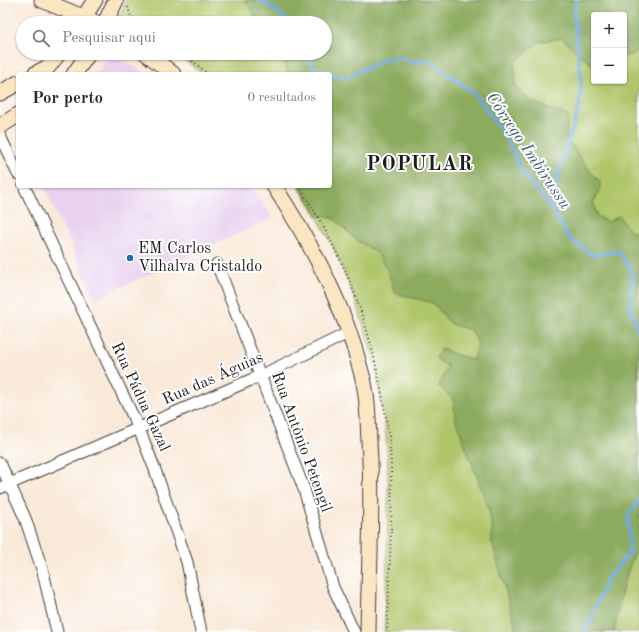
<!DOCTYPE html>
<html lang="pt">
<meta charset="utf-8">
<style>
body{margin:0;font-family:"Old Standard TT",serif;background:#f2f2f3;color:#2b2b33}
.controls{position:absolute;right:12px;top:12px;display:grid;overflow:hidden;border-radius:4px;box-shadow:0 1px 3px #0004}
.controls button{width:36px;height:36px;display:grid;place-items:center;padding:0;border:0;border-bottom:1px solid #e1e1e2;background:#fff;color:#2b2b33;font:20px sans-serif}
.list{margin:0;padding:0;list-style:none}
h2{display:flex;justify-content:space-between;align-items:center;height:52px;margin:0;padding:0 16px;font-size:17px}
h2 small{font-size:13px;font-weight:400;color:#7c7c81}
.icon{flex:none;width:22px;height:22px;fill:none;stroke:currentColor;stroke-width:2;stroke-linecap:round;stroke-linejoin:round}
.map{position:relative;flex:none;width:639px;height:632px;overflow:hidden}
.search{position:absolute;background:#fff;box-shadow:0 1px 3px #0004;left:16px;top:16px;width:316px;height:44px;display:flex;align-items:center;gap:10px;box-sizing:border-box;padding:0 14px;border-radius:22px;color:#7c7c81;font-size:15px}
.panel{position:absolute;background:#fff;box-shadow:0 1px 3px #0004;left:16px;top:72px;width:316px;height:116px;border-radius:4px}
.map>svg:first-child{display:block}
</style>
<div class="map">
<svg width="639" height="632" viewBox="0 0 639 632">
<rect width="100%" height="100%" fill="#fff"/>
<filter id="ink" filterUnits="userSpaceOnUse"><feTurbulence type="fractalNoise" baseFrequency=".025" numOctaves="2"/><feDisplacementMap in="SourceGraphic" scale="8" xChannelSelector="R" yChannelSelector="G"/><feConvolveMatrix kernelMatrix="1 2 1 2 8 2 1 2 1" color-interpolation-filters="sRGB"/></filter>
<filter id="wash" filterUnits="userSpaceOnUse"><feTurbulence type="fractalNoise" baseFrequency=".012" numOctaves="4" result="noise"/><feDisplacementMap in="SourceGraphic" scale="16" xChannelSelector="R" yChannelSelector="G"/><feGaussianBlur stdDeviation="0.9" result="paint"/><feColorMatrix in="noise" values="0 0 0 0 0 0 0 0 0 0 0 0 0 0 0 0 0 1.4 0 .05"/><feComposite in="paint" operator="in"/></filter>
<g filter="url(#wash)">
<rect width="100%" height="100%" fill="#f9e9d8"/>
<g fill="#e8d2ef">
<path d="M111 54 146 74H96Z"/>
<path d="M44 186H251L273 218 95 299Z"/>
</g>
<path fill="#b0c66b" stroke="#667144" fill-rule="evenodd" d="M126 0H639V632H384C386 572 390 511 387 450 382 361 348 260 298 186H330V74H203L175 53H325V23H129L119 17ZM594 15H624V81H594Z"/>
<path fill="#8cab5f" stroke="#54643e" d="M245 0H639V48L634 54 626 56 624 54V15H594V67L562 38 539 42 515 62V85L530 101 568 116 566 138 590 171 600 182 599 193 593 202 597 216 608 222 619 216 631 232 639 231V540L623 585 614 632H517L492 542V525L488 507 456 421 453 399 439 386 448 366 436 359 441 349 473 360 478 343 471 330 451 324 433 303 395 293 387 269 376 252 358 241 332 217 318 215 299 186H330V74H288L283 53H325V23H263L255 16Z"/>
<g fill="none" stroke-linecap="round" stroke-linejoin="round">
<g stroke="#6ea8de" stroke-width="3.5">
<path d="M259 0 276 10 290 23"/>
<path d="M305 53 314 68 327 74"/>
<path d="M330 75 346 78 386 59 402 58 410 62 428 60 474 93 504 134 522 172 552 209 568 237 592 255 619 251 633 274 630 306 639 334"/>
<path d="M552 208 558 175 580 104 581 78 574 15 577 0"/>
<path d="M585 632 608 578 630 552 628 517 639 499"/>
</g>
</g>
</g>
<g filter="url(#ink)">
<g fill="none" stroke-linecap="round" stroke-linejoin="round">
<defs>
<g id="street">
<path d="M0 136 18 174"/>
<path d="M24 186 139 429 154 467 187 562 201 632"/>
<path d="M217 264 304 489 333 587 354 632"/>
<path d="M0 463 25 518 43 572 57 632"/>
<path d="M0 488 260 376 348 333"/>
</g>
<g id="secondary">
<path d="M42 0 97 23"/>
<path d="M80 23 95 0"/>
<path d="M105 23 116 0"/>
<path d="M146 53 173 74"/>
<path d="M35 74 48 67 59 53"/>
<path d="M74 74 89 53"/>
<path d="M0 93 18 83"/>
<path d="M0 126 18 115"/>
<path d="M274 186C312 245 345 306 362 375 368 395 368 420 369 441 373 504 369 568 368 632"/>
</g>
</defs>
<use href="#street" stroke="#3d3b38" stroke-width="13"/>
<use href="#secondary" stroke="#3d3b38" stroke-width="17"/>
<g stroke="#3d3b38" stroke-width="2" stroke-dasharray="1 3" stroke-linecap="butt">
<path d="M128 7 131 17 140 23"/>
<path d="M183 53 208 74"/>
<path d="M299 186C344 256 370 321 383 402 386 417 389 432 390 447 394 509 389 570 387 632"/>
</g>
<use href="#street" stroke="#fff" stroke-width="11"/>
<use href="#secondary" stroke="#fbe6c4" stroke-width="15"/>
</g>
</g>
<circle fill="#1f6fb2" stroke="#fff" stroke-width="1.5" cx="130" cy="258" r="4"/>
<g text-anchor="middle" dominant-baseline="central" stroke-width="4" stroke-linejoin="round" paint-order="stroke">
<g font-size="16" fill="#1c1c1c" stroke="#fff" text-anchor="start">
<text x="138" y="249">EM Carlos<tspan x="138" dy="18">Vilhalva Cristaldo</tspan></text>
</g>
<g font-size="16" fill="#1c1c1c" stroke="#fff">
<text transform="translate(213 379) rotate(-24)">Rua das Águias</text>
<text transform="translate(140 397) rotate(65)">Rua Pádua Gazal</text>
<text transform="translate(301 442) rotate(70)">Rua Antônio Petengil</text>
</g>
<g font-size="17" font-style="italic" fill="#415b73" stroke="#fff">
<text transform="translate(528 151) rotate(56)">Córrego Imbirussu</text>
</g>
<g font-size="20" font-weight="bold" letter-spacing="1" fill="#1c1c1c" stroke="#fff">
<text x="420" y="165">POPULAR</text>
</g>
</g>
</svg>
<div class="controls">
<button>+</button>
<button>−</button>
</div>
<div class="search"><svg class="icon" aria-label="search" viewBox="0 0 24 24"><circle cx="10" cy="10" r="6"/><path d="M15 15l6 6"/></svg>Pesquisar aqui</div>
<section class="panel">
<h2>Por perto<small>0 resultados</small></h2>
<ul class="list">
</ul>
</section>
</div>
